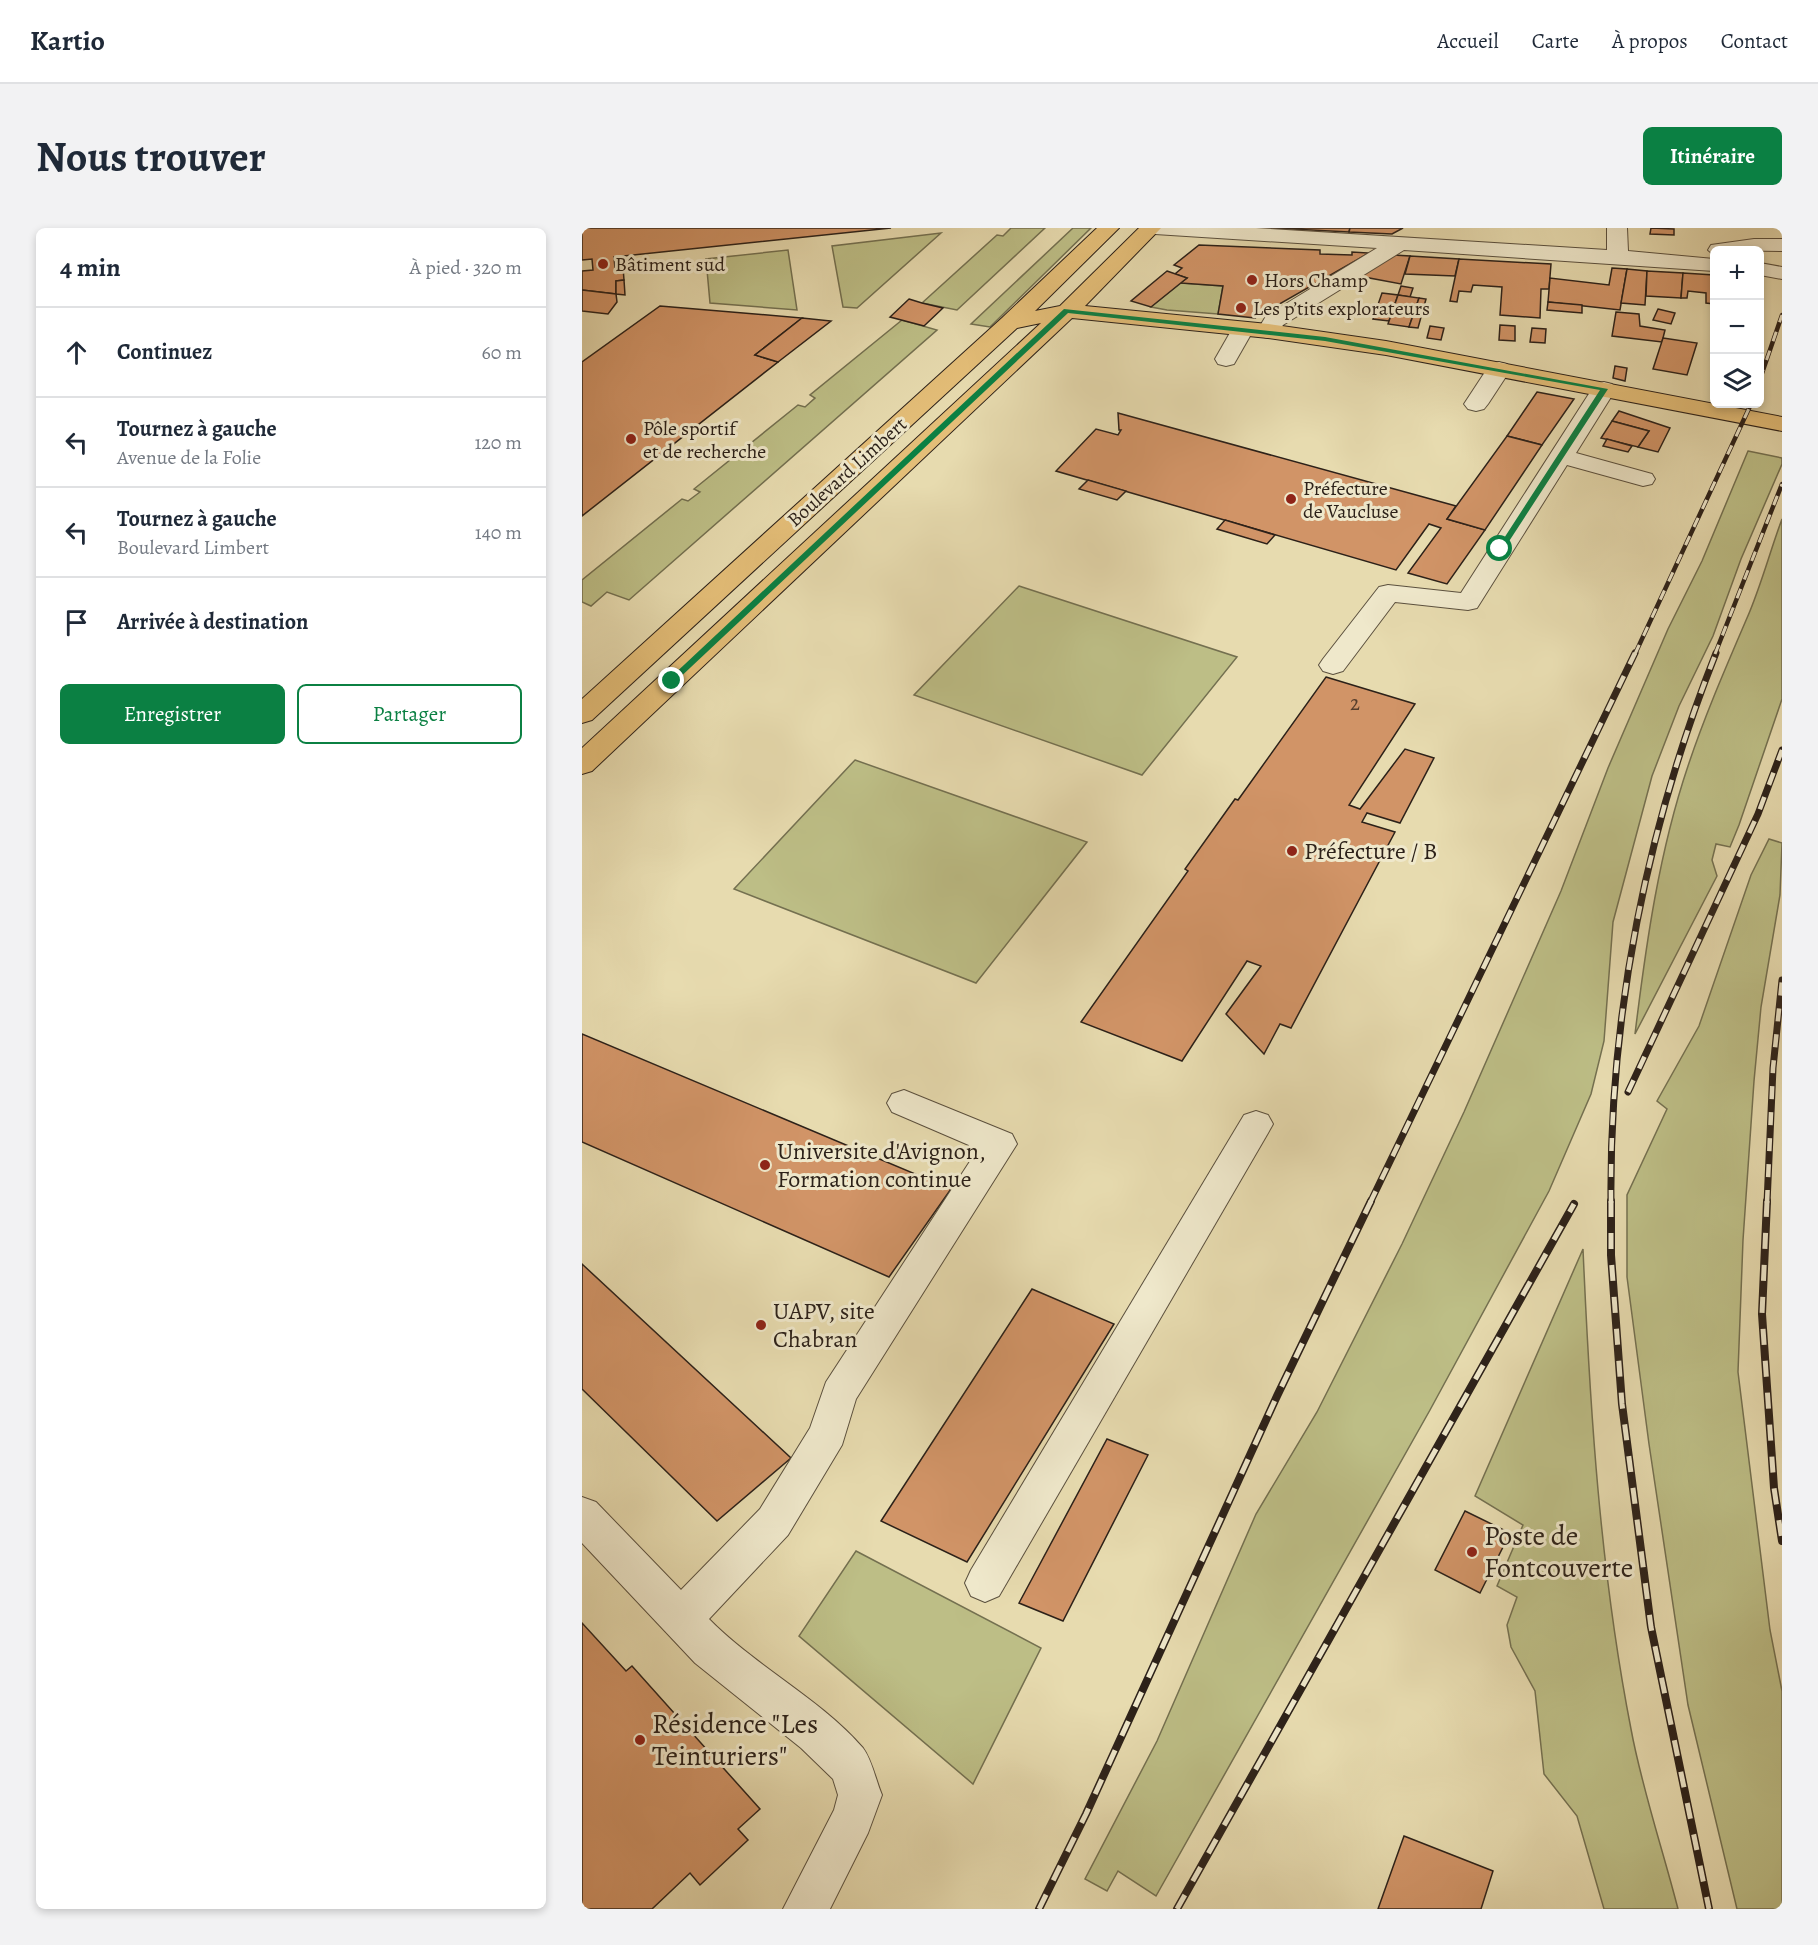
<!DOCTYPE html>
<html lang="fr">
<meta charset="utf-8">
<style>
body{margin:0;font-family:Alegreya,serif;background:#f2f2f3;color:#1f2937}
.controls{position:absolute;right:18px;top:18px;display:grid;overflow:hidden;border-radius:9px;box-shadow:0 3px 9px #0003}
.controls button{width:54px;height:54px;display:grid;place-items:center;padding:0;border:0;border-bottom:2px solid #e0e1e3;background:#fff;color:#1f2937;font:30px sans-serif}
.stop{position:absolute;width:18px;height:18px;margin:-14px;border:4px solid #0b8043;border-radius:50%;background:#fff}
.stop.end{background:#0b8043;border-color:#fff;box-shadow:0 2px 6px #0008}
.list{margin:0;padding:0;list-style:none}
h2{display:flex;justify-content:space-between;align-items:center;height:78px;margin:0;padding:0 24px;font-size:26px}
h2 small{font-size:20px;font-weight:400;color:#747a83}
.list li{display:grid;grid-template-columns:39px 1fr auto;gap:18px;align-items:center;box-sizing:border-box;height:90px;padding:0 24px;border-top:2px solid #e0e1e3}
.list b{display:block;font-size:22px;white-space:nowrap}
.list p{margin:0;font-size:20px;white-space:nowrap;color:#747a83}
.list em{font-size:20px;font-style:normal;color:#747a83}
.actions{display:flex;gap:12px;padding:18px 24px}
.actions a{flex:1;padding:14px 0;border:2px solid #0b8043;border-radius:9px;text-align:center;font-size:21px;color:#0b8043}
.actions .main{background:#0b8043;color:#fff}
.icon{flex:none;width:33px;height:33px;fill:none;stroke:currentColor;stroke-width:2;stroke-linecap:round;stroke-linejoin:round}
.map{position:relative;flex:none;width:1200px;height:1681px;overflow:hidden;border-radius:9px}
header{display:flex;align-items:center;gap:36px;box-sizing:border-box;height:84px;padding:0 30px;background:#fff;border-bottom:2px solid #e0e1e3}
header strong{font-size:28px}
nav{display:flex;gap:33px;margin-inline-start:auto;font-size:21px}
.intro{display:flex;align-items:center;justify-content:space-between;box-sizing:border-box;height:144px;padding:0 36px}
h1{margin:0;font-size:42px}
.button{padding:15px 27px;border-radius:9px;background:#0b8043;color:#fff;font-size:21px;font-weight:700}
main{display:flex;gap:36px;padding:0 36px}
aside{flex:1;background:#fff;border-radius:9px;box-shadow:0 3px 9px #0003}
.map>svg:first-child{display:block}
</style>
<header>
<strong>Kartio</strong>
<nav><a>Accueil</a><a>Carte</a><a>À propos</a><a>Contact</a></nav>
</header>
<div class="intro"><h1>Nous trouver</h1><a class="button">Itinéraire</a></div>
<main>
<aside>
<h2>4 min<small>À pied · 320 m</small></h2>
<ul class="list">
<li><svg class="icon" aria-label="ahead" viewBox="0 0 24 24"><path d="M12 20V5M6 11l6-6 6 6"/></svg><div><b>Continuez</b></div><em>60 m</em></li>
<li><svg class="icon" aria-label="left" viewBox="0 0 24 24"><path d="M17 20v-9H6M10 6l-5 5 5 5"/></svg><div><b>Tournez à gauche</b><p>Avenue de la Folie</p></div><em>120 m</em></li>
<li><svg class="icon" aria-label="left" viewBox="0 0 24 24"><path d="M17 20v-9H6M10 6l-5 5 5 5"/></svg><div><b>Tournez à gauche</b><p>Boulevard Limbert</p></div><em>140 m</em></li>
<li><svg class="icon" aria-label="arrive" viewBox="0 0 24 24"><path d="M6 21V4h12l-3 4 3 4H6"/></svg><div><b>Arrivée à destination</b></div></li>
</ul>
<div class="actions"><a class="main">Enregistrer</a><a>Partager</a></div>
</aside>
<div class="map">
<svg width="1200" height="1681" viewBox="0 0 1200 1681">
<rect width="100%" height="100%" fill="#e7dbaf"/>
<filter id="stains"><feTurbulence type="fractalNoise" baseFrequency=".00333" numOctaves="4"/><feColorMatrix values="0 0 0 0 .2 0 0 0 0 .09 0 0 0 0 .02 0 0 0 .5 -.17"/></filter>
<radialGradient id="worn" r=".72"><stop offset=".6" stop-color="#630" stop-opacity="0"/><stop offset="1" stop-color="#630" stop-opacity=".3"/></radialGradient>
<g fill="#bdbe86" stroke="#747050" stroke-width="1.5">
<path d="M429 0H463L375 82 340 75 415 7 421 8Z"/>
<path d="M491 0H509L408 99 389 96Z"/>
<path d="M359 5 275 80 261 79 250 18Z"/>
<path d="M206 22 215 82 128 75 124 31Z"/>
<path d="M598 55 641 58 636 86 585 82 569 79Z"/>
<path d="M320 92 355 102 47 372 25 364 9 378 0 374V352L100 271 106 273 118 264 112 261 216 177 223 179 233 170 228 167Z"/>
<path d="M1166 223 1200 230V236L1159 331 1131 408 1097 478 1070 548 1031 694 1022 813 1009 866 967 963 848 1182 574 1668 536 1643 525 1663 503 1651 575 1513 674 1286 735 1184 820 1016 882 884 979 663 1026 540 1086 401 1120 333Z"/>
<path d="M1200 291V471L1157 597 1148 619 1134 616 1130 632 1135 648 1053 806C1064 716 1077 624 1106 538 1123 487 1144 439 1165 390 1179 358 1188 323 1200 291Z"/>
<path d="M437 358 655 429 560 547 332 467Z"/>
<path d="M273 532 505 614 394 755 152 661Z"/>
<path d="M1187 611 1200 615 1198 667 1179 779 1172 853 1161 1012 1156 1144 1188 1402 1200 1463V1681H1155L1106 1477 1067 1216 1045 1049V967L1085 881 1075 873 1117 798 1169 647Z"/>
<path d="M1001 1021C1008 1182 1018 1342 1049 1501 1060 1561 1081 1622 1096 1681H1022L995 1588 962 1546 953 1463 929 1419 925 1397 935 1369 915 1358 941 1297 893 1268Z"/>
<path d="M274 1323 459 1420 391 1556 217 1408Z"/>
</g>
<g fill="#d19467" stroke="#2c2119" stroke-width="1.5">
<path d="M0 0H309L32 29 33 40 41 39 42 52 34 53V66L0 62V43L11 42 10 31 0 32Z"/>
<path d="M691 0H768L767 4Z"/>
<path d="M768 0H821L810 6 767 4Z"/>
<path d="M1069 0 1092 1V7L1068 6Z"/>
<path d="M617 17 738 22V26L770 27V24L787 25 673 90 636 86 641 58 598 55 605 50 593 46 600 40 592 37Z"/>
<path d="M811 27 828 28 819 56 777 48Z"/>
<path d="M828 28 877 31 873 48 823 46Z"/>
<path d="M877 31 969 36 967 61H959L958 90 918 87 920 59 891 57 889 64 877 63 875 74 868 73Z"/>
<path d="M1030 40 1045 41 1038 82 966 74 968 50 1027 57Z"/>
<path d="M1045 41 1065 43 1063 77 1039 75Z"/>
<path d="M585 43 605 50 569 79 549 73Z"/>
<path d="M1065 43 1101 45 1099 70 1064 68Z"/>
<path d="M1101 45 1132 47V76L1124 75V65L1106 63 1105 70H1099Z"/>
<path d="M42 52 43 67 34 66V53Z"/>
<path d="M819 58 831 60 828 69 816 67Z"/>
<path d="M0 62 34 66 35 74 26 86 0 83Z"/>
<path d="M800 65 816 67 807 93 791 91Z"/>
<path d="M816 67 837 70 827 99 806 96Z"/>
<path d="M837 70 844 71 836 100 827 99Z"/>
<path d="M327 71 340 75 361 80 342 98 308 89Z"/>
<path d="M966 74 1000 77V85L965 82Z"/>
<path d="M78 78 220 90 173 127 196 134 0 288V134Z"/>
<path d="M1076 81 1093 85 1089 96 1071 92Z"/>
<path d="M1034 84 1057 86 1058 98 1083 102 1080 114 1030 108Z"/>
<path d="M220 90 249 93 196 134 173 127Z"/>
<path d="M918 97 933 98V113L917 112Z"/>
<path d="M848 98 862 100 859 112 845 110Z"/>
<path d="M950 100 964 101 963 115 948 114Z"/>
<path d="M1081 110 1115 115 1105 147 1071 141Z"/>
<path d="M1033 138 1045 140 1043 153 1031 150Z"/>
<path d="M955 164 992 171 960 217 925 208Z"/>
<path d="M1037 183 1088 200 1076 224 1056 219 1067 203 1030 193Z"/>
<path d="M536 185 874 278 865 291 903 302 865 356 826 345 859 300 847 296 814 342 474 243 514 201 536 207 539 202H537Z"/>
<path d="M1030 193 1067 203 1056 219 1019 210Z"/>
<path d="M925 208 960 217 903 302 865 291Z"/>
<path d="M1025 211 1050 218 1046 224 1021 218Z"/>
<path d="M506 252 544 263 535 272 497 261Z"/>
<path d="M643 292 693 307 685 316 635 301Z"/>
<path d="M744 449 833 476 767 577 778 581 823 521 852 530 818 595 785 585 780 594 813 604 709 800 698 796 682 826 644 786 679 738 665 733 600 833 499 794 606 643 603 641 653 571 656 572Z"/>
<path d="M0 806 369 961 307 1049 0 914Z"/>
<path d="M0 1036 209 1230 135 1293 0 1161Z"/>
<path d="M450 1061 532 1096 385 1334 299 1293Z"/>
<path d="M525 1211 566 1227 481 1393 437 1375Z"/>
<path d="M883 1283 928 1305 898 1365 853 1342Z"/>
<path d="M0 1395 44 1443 50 1438 178 1581 156 1601 166 1612 118 1657 108 1645 70 1681H0Z"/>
<path d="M822 1608 911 1643 899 1681H796Z"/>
</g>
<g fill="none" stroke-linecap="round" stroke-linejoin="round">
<defs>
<g id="minor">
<path d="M563 0H674L1025 22V0H1045L1046 23 1132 31V43L822 22 701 97 694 108 686 110 678 108 675 103 684 88 795 20 573 6 566 4Z"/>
<path d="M1172 11H1200V23L1132 22V27L1126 22 1129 17Z"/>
<path d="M1178 35 1200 39V51L1178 47Z"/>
<path d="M661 94 669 96 672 101 652 136 644 138 636 136 633 131 653 96Z"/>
<path d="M917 134 925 136 929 141 906 176 902 181 894 183 886 181 882 176 905 141 909 136Z"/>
<path d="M1022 154 1030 156 1034 161 994 225 1070 246 1073 251 1070 256 1061 258 985 237 895 380 886 382 813 374 761 443 751 446 741 443 737 437 741 431 797 359 806 357 879 365 1010 161 1014 156Z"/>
<path d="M322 862 430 906 435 916 274 1171 260 1217 206 1307 127 1391C173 1438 239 1471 281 1520 290 1532 294 1553 300 1567L286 1605 248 1681H201L252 1582 256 1567 251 1551 219 1520 113 1435 0 1315V1269L14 1274 99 1362 178 1281 228 1200 244 1154 396 921 310 884 305 875 310 866Z"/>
<path d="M674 883 686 887 691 896 686 905 417 1368 403 1374 389 1368 383 1355 389 1342 662 887Z"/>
</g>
<path id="major" d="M515 0H537L453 83 478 78 557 0H579L503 78 686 96 804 113 1200 189V203L804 127 686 110 490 90 10 543 0 546V520L459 95 435 100 10 492 0 495V471L420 90Z"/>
</defs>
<use href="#minor" stroke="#5b503e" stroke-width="2"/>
<use href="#major" stroke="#2c2119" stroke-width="2"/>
<use href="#minor" fill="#efe8cb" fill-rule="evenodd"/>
<use href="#major" fill="#e4be78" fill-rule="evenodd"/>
<defs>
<g id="rail-far2">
<path d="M1178 151 1200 87"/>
<path d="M1053 426 1169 176"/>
<path d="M1133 426 1200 256"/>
</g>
<g id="rail-far1">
<path d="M1046 864 1176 586 1200 522"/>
<path d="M788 975 1053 425"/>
<path d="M1029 975C1027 786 1065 599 1134 425"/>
<path d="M1185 975 1191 840 1200 752"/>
</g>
<g id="rail">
<path d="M1029 973V1027L1040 1176 1069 1399 1127 1681"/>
<path d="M1185 973 1180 1086 1192 1260 1200 1313"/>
<path d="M457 1681 504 1586 695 1168 789 973"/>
<path d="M595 1681 992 976"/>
</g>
</defs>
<use href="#rail-far2" stroke="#2c2119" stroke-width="4.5"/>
<use href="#rail-far1" stroke="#2c2119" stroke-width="7"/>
<use href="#rail" stroke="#2c2119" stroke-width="8"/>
<use href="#rail-far2" stroke="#efe8cb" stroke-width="3" stroke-dasharray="10" stroke-linecap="butt"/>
<use href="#rail-far1" stroke="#efe8cb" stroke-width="4.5" stroke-dasharray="13" stroke-linecap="butt"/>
<use href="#rail" stroke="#efe8cb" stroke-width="5" stroke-dasharray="16" stroke-linecap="butt"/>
</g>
<path fill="#0b8043" d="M482 81 743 109 1026 161 922 321 918 323 915 321 1018 162 743 113 486 85 92 455H87V451Z"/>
<g fill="#8f2418" stroke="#efe8cb" stroke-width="2">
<circle cx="21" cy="36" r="6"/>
<circle cx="670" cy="52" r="6"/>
<circle cx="659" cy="80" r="6"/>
<circle cx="49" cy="211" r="6"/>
<circle cx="709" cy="271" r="6"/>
<circle cx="710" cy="623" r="6"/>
<circle cx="183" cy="937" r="6"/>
<circle cx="179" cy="1097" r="6"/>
<circle cx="890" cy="1324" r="6"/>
<circle cx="58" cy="1512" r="6"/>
</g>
<g text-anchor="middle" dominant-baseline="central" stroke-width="6" stroke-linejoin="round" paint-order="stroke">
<g font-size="20" fill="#2c2119" stroke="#efe8cb" text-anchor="start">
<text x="33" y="36">Bâtiment sud</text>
<text x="682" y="52">Hors Champ</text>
<text x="671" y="80">Les p’tits explorateurs</text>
<text x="61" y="200">Pôle sportif<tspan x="61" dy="23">et de recherche</tspan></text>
<text x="721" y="260">Préfecture<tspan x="721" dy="23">de Vaucluse</tspan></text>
</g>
<g font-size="20" fill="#2c2119" stroke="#efe8cb">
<text transform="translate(265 244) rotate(-42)">Boulevard Limbert</text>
</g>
<g font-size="21" fill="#553e2c">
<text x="773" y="475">2</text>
</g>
<g font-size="24" fill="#2c2119" stroke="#efe8cb" text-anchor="start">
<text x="722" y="623">Préfecture / B</text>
<text x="195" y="923">Universite d'Avignon,<tspan x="195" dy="28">Formation continue</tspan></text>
<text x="191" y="1083">UAPV, site<tspan x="191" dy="28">Chabran</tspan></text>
</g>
<g font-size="28" fill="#2c2119" stroke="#efe8cb" text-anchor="start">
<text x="902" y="1308">Poste de<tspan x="902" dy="32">Fontcouverte</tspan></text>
<text x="70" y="1496">Résidence "Les<tspan x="70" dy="32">Teinturiers"</tspan></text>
</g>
</g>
<rect width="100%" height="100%" filter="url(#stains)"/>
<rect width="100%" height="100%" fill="url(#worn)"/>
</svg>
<div class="controls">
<button>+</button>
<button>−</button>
<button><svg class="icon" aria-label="layers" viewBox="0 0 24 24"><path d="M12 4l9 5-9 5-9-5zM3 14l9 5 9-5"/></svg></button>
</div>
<div class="stop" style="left:918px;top:321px"></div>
<div class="stop end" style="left:90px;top:453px"></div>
</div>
</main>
